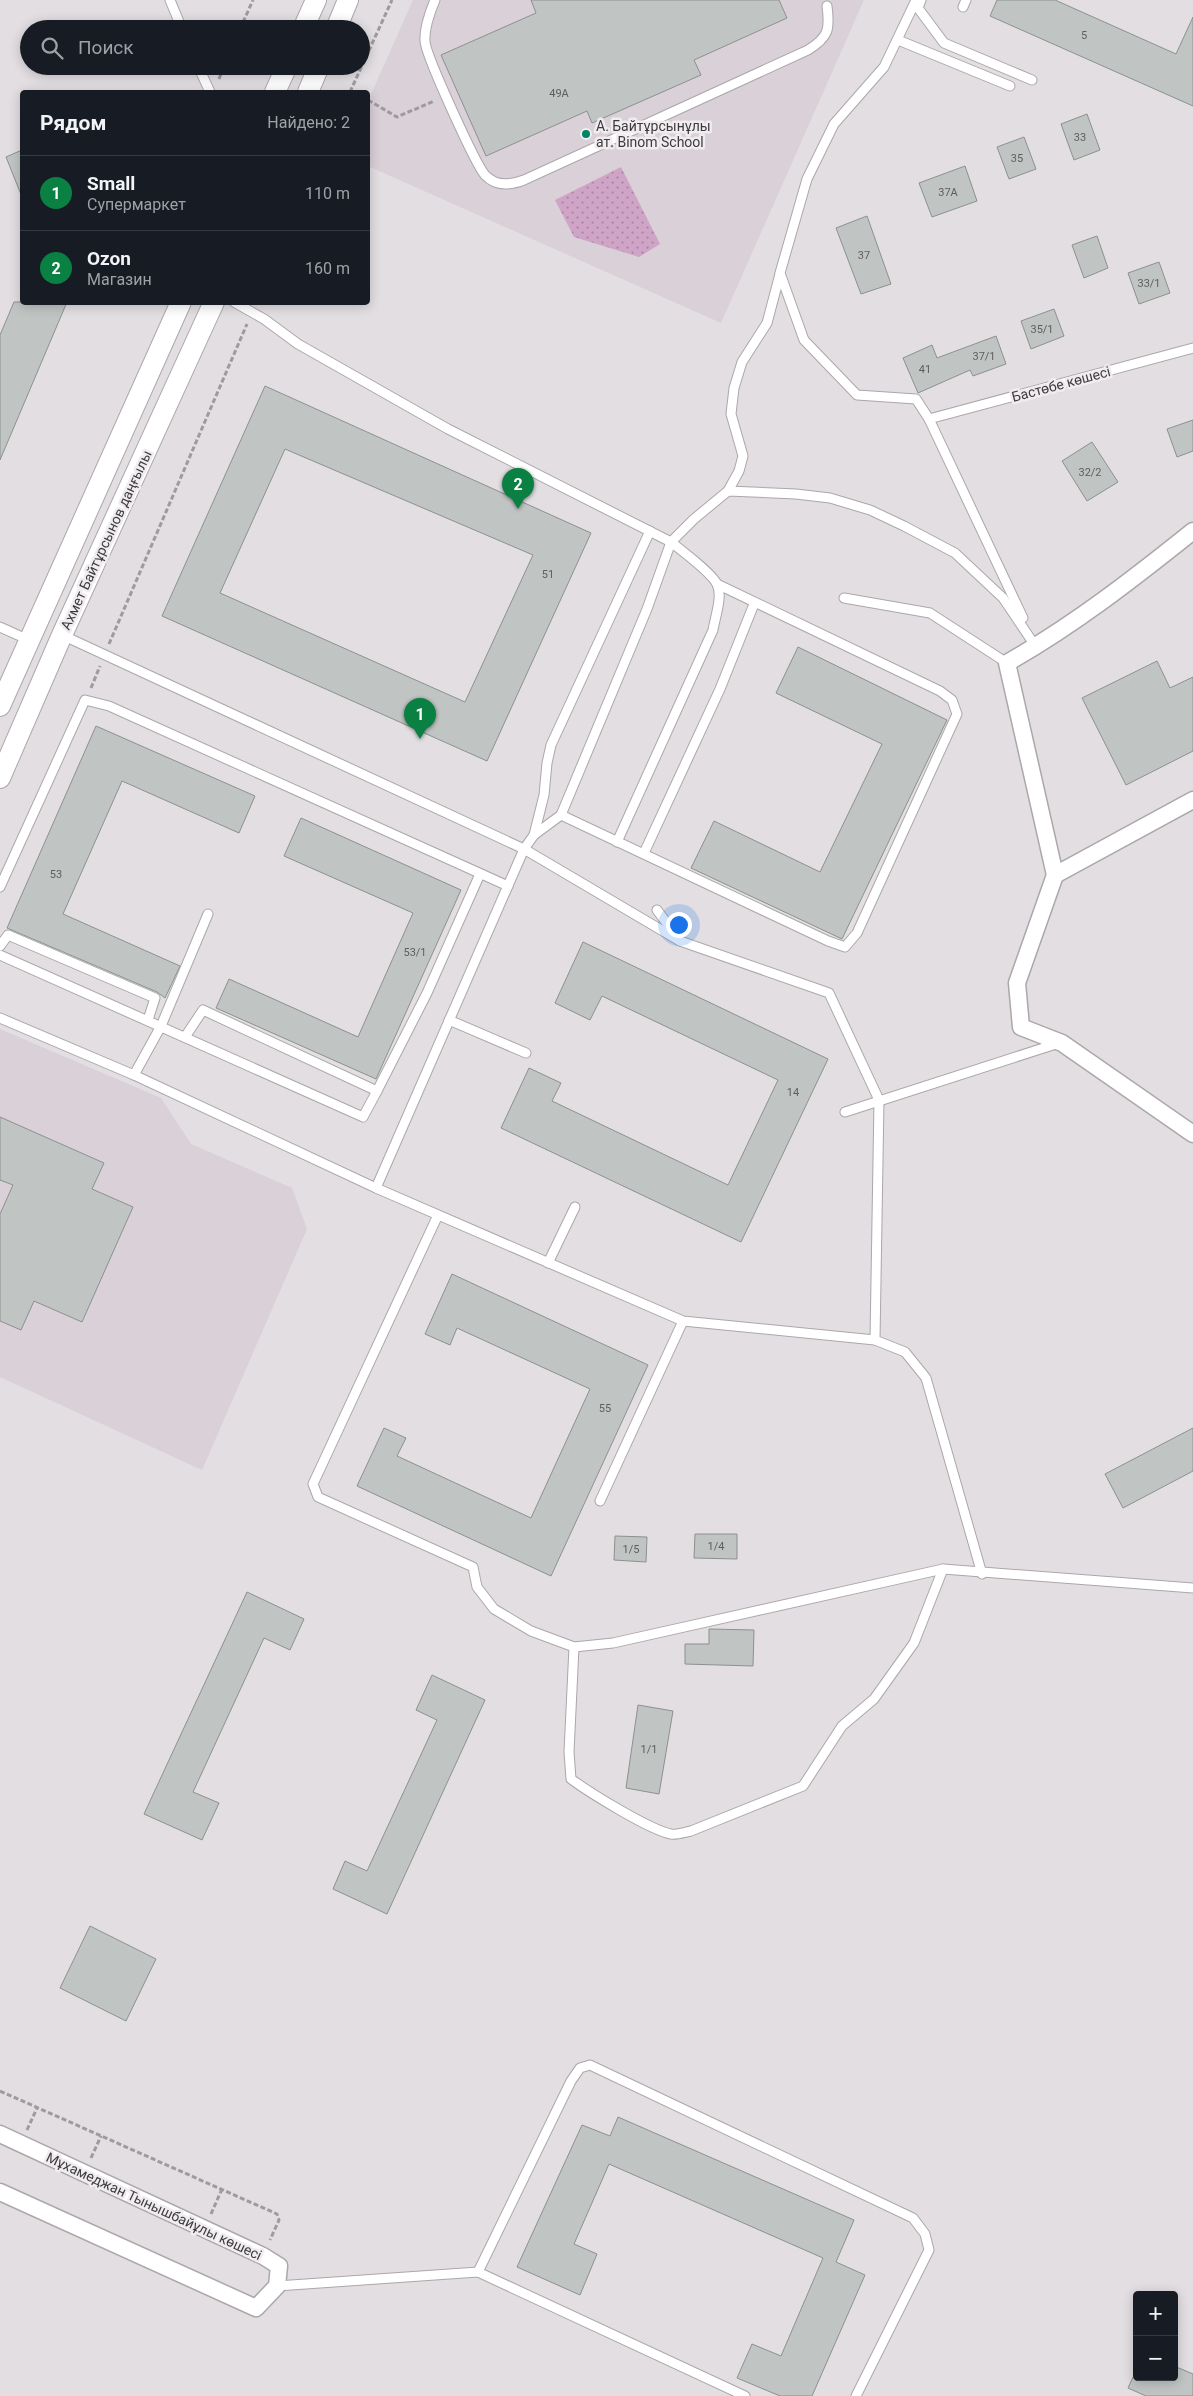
<!DOCTYPE html>
<html lang="ru">
<meta charset="utf-8">
<style>
body{margin:0;font-family:Roboto,sans-serif;background:#242831;color:#f1f3f6}
.controls{position:absolute;right:15px;bottom:15px;display:grid;overflow:hidden;border-radius:5px;box-shadow:0 2px 12px #0003}
.controls button{width:45px;height:45px;display:grid;place-items:center;padding:0;border:0;border-bottom:1px solid #363941;background:#171b24;color:#f1f3f6;font:25px sans-serif}
.you{position:absolute;left:678px;top:924px;width:18px;height:18px;margin:-12px;border:4px solid #fff;border-radius:50%;background:#1a73e8;box-shadow:0 0 0 8px #1a73e833}
.badge{display:grid;place-items:center;width:32px;height:32px;border-radius:50%;background:#0b8043;color:#fff;font-size:16px;font-weight:700}
.pin{position:absolute;translate:-50% -41px;filter:drop-shadow(0 1px 2px #0008)}
.pin::after{content:'';position:absolute;top:26px;width:18px;height:15px;background:inherit;clip-path:polygon(0 0,100% 0,50% 100%)}
.list{margin:0;padding:0;list-style:none}
h2{display:flex;justify-content:space-between;align-items:center;height:65px;margin:0;padding:0 20px;font-size:21px}
h2 small{font-size:16px;font-weight:400;color:#9ea1a6}
.list li{display:grid;grid-template-columns:32px 1fr auto;gap:15px;align-items:center;box-sizing:border-box;height:75px;padding:0 20px;border-top:1px solid #363941}
.list b{display:block;font-size:19px;white-space:nowrap}
.list p{margin:0;font-size:16px;white-space:nowrap;color:#9ea1a6}
.list em{font-size:16px;font-style:normal;color:#9ea1a6}
.icon{flex:none;width:28px;height:28px;fill:none;stroke:currentColor;stroke-width:2;stroke-linecap:round;stroke-linejoin:round}
.map{position:relative;flex:none;width:1193px;height:2396px;overflow:hidden}
.search{position:absolute;background:#171b24;box-shadow:0 2px 12px #0003;left:20px;top:20px;width:350px;height:55px;display:flex;align-items:center;gap:12px;box-sizing:border-box;padding:0 18px;border-radius:28px;color:#9ea1a6;font-size:19px}
.panel{position:absolute;background:#171b24;box-shadow:0 2px 12px #0003;left:20px;top:90px;width:350px;height:215px;border-radius:5px}
.map>svg:first-child{display:block}
</style>
<div class="map">
<svg width="1193" height="2396" viewBox="0 0 1193 2396">
<defs>
<pattern id="park-dots" width="8" height="8" patternUnits="userSpaceOnUse" patternTransform="scale(1.25)"><rect width="8" height="8" fill="#cfa4c7"/><path d="M2 2h.1M6 6h.1" fill="none" stroke="#a987a3" stroke-width="1.8" stroke-linecap="round"/></pattern>
</defs>
<rect width="100%" height="100%" fill="#e2dee2"/>
<g fill="#dad0d8">
<path d="M413 0H864L721 323 368 166V101Z"/>
<path d="M0 1029 161 1098 191 1144 292 1188 307 1229 202 1470 0 1377Z"/>
</g>
<path fill="url(#park-dots)" d="M621 167 660 244 639 257 574 237 555 200Z"/>
<g fill="#c0c5c3" stroke="#8c908f" fill-rule="evenodd">
<path d="M531 0H779L787 18 694 60 701 75 592 123 587 111 486 156 441 55 536 13Z"/>
<path d="M997 0H1055L1176 54 1193 17V106L990 16Z"/>
<path d="M1087 114 1100 150 1074 160 1061 124Z"/>
<path d="M1024 137 1036 169 1009 179 997 147Z"/>
<path d="M22 150V197L6 157Z"/>
<path d="M965 166 977 201 932 217 919 183Z"/>
<path d="M867 216 891 284 861 294 836 228Z"/>
<path d="M1097 236 1108 268 1084 278 1072 245Z"/>
<path d="M1159 262 1170 293 1139 304 1128 273Z"/>
<path d="M14 302H67L0 460V335Z"/>
<path d="M1054 309 1064 336 1031 349 1021 321Z"/>
<path d="M996 336 1006 364 973 376 970 370 918 393 903 358 932 345 937 358Z"/>
<path d="M265 386 591 533 487 761 162 616ZM285 449 533 555 465 702 220 593Z"/>
<path d="M1193 420V451L1177 457 1167 429Z"/>
<path d="M1092 442 1118 482 1087 501 1062 461Z"/>
<path d="M798 647 947 720 842 939 691 868 714 821 820 872 882 744 776 693Z"/>
<path d="M1157 661 1170 688 1193 677V751L1126 785 1082 698Z"/>
<path d="M96 726 255 796 239 833 122 781 63 914 180 966 165 998 157 992 7 928Z"/>
<path d="M301 818 461 890 376 1079 216 1008 229 979 358 1037 413 913 284 856Z"/>
<path d="M583 942 828 1059 741 1242 501 1128 529 1068 561 1083 552 1101 728 1185 778 1080 602 996 590 1020 555 1003Z"/>
<path d="M0 1117 104 1163 92 1189 133 1207 82 1322 34 1301 21 1330 0 1321V1214L13 1185 0 1180Z"/>
<path d="M452 1274 648 1365 551 1576 357 1486 384 1428 406 1438 397 1456 531 1518 590 1389 457 1328 450 1345 425 1334Z"/>
<path d="M1193 1428V1471L1123 1508 1105 1474Z"/>
<path d="M695 1534H737V1559L694 1558Z"/>
<path d="M615 1536 647 1537 646 1562 614 1560Z"/>
<path d="M247 1592 304 1619 290 1650 264 1638 193 1792 219 1803 202 1840 144 1814Z"/>
<path d="M709 1629 754 1630 753 1666 685 1664V1644H709Z"/>
<path d="M432 1675 485 1700 387 1914 333 1889 345 1861 367 1871 437 1720 416 1710Z"/>
<path d="M638 1705 673 1711 659 1794 626 1788Z"/>
<path d="M90 1926 156 1959 126 2021 60 1988Z"/>
<path d="M618 2117 854 2220 836 2262 865 2275 812 2396H780L737 2378 752 2344 781 2356 823 2258 609 2164 574 2244 597 2254 580 2295 517 2267 582 2125 610 2136Z"/>
<path d="M1174 2366 1193 2374V2396H1146L1128 2388 1133 2377H1174Z"/>
</g>
<g fill="none" stroke-linecap="round" stroke-linejoin="round">
<defs>
<g id="service">
<path d="M170 0 182 29"/>
<path d="M435 0C430 12 424 28 425 41 425 54 476 165 485 175 496 187 511 185 524 180L808 50C829 37 830 29 827 6"/>
<path d="M916 0 884 67 834 124 807 179 780 273 804 340 857 395 916 399 929 419 1023 618"/>
<path d="M921 0 918 8 944 43 1032 80"/>
<path d="M963 7 966 0"/>
<path d="M898 40 1010 86"/>
<path d="M198 66 210 92"/>
<path d="M234 302 264 319 298 344 448 429 671 542C682 551 711 572 717 584 723 596 715 617 713 630L617 842"/>
<path d="M929 419 1193 348"/>
<path d="M728 491 739 471 743 456 731 414 734 388 742 362 767 323 780 274"/>
<path d="M844 598 930 613 1007 663"/>
<path d="M0 627 29 640"/>
<path d="M62 635 524 849 376 1188"/>
<path d="M561 815 828 941 845 947 857 933 957 714 952 700 940 691 717 584"/>
<path d="M534 835 544 795 547 763 551 745 650 531"/>
<path d="M644 853 720 689 754 604"/>
<path d="M0 887 85 700 109 706 508 886"/>
<path d="M657 910 680 941 829 993 879 1100 875 1340 905 1352 926 1378 982 1574"/>
<path d="M680 941 524 849 534 835 561 815 647 609 671 542 694 519 728 491 796 494 830 498 870 510 904 526 955 553 1003 598 1036 647"/>
<path d="M0 946 8 935 155 998 148 1020"/>
<path d="M0 955 363 1117 377 1091 203 1010 185 1037"/>
<path d="M0 1018 134 1075 161 1026 208 914"/>
<path d="M449 1020 526 1053"/>
<path d="M134 1075 376 1188 683 1321 875 1340"/>
<path d="M377 1091 427 993 480 874"/>
<path d="M845 1112 1059 1043"/>
<path d="M438 1215 313 1484 318 1497 473 1567 477 1587 494 1609 531 1631 574 1647 613 1643 943 1569 1193 1588"/>
<path d="M548 1263 575 1207"/>
<path d="M600 1501 683 1321"/>
<path d="M574 1647 569 1752 571 1779C590 1793 650 1830 671 1834 677 1835 685 1832 691 1831L803 1786 842 1726 874 1699 914 1643 943 1569"/>
<path d="M478 2272 571 2081 580 2068 590 2065 913 2218 925 2234 929 2250 856 2396"/>
<path d="M277 2286 478 2272 745 2396"/>
</g>
<g id="minor">
<path d="M1193 531C1133 579 1074 625 1007 663L1055 875 1193 800"/>
<path d="M1055 875 1017 983 1021 1027 1062 1043 1193 1134"/>
<path d="M0 2134 263 2256 279 2266 277 2286 256 2308 0 2192"/>
</g>
<g id="tertiary">
<path d="M303 29 316 0"/>
<path d="M336 29 348 0"/>
<path d="M275 92 287 66"/>
<path d="M308 92 319 66"/>
<path d="M0 706 181 302"/>
<path d="M0 778 62 635 214 302"/>
</g>
</defs>
<use href="#service" stroke="#aba7aa" stroke-width="11"/>
<use href="#minor" stroke="#aba7aa" stroke-width="19"/>
<use href="#tertiary" stroke="#aba7aa" stroke-width="22"/>
<g stroke="#9e9b9e" stroke-width="3" stroke-dasharray="5 2.5" stroke-linecap="butt">
<path d="M240 29 253 0"/>
<path d="M219 79 224 66"/>
<path d="M350 92 392 0"/>
<path d="M368 100 397 117 434 101"/>
<path d="M109 644 247 324"/>
<path d="M91 688 100 666"/>
<path d="M0 2091 277 2214 279 2220 270 2240"/>
<path d="M27 2130 37 2108"/>
<path d="M91 2158 101 2136"/>
<path d="M211 2214 222 2189"/>
</g>
<use href="#service" stroke="#fff" stroke-width="9"/>
<use href="#minor" stroke="#fff" stroke-width="16"/>
<use href="#tertiary" stroke="#fff" stroke-width="20"/>
</g>
<circle fill="#008467" stroke="#f0ecef" stroke-width="2" cx="586" cy="134" r="5"/>
<g text-anchor="middle" dominant-baseline="central" stroke-width="5" stroke-linejoin="round" paint-order="stroke">
<g font-size="11" fill="#5e5e5e">
<text x="1084" y="35">5</text>
<text x="559" y="93">49А</text>
<text x="1080" y="137">33</text>
<text x="1017" y="158">35</text>
<text x="948" y="192">37А</text>
<text x="864" y="255">37</text>
<text x="1149" y="283">33/1</text>
<text x="1042" y="329">35/1</text>
<text x="984" y="356">37/1</text>
<text x="925" y="369">41</text>
<text x="1090" y="472">32/2</text>
<text x="548" y="574">51</text>
<text x="56" y="874">53</text>
<text x="415" y="952">53/1</text>
<text x="793" y="1092">14</text>
<text x="605" y="1408">55</text>
<text x="716" y="1546">1/4</text>
<text x="631" y="1549">1/5</text>
<text x="649" y="1749">1/1</text>
</g>
<g font-size="14" fill="#3d3c3d" stroke="#f0ecef" text-anchor="start">
<text x="596" y="126">А. Байтұрсынұлы<tspan x="596" dy="16">ат. Binom School</tspan></text>
</g>
<g font-size="14" fill="#3d3c3d" stroke="#f0ecef">
<text transform="translate(1061 384) rotate(-15)">Бастөбе көшесі</text>
<text transform="translate(106 540) rotate(-65)">Ахмет Байтұрсынов даңғылы</text>
<text transform="translate(154 2206) rotate(25)">Мұхамеджан Тынышбайұлы көшесі</text>
</g>
</g>
</svg>
<div class="controls">
<button>+</button>
<button>−</button>
</div>
<div class="you"></div>
<div class="pin badge" style="left:420px;top:739px">1</div>
<div class="pin badge" style="left:518px;top:509px">2</div>
<div class="search"><svg class="icon" aria-label="search" viewBox="0 0 24 24"><circle cx="10" cy="10" r="6"/><path d="M15 15l6 6"/></svg>Поиск</div>
<section class="panel">
<h2>Рядом<small>Найдено: 2</small></h2>
<ul class="list">
<li><span class="badge">1</span><div><b>Small</b><p>Супермаркет</p></div><em>110 m</em></li>
<li><span class="badge">2</span><div><b>Ozon</b><p>Магазин</p></div><em>160 m</em></li>
</ul>
</section>
</div>
